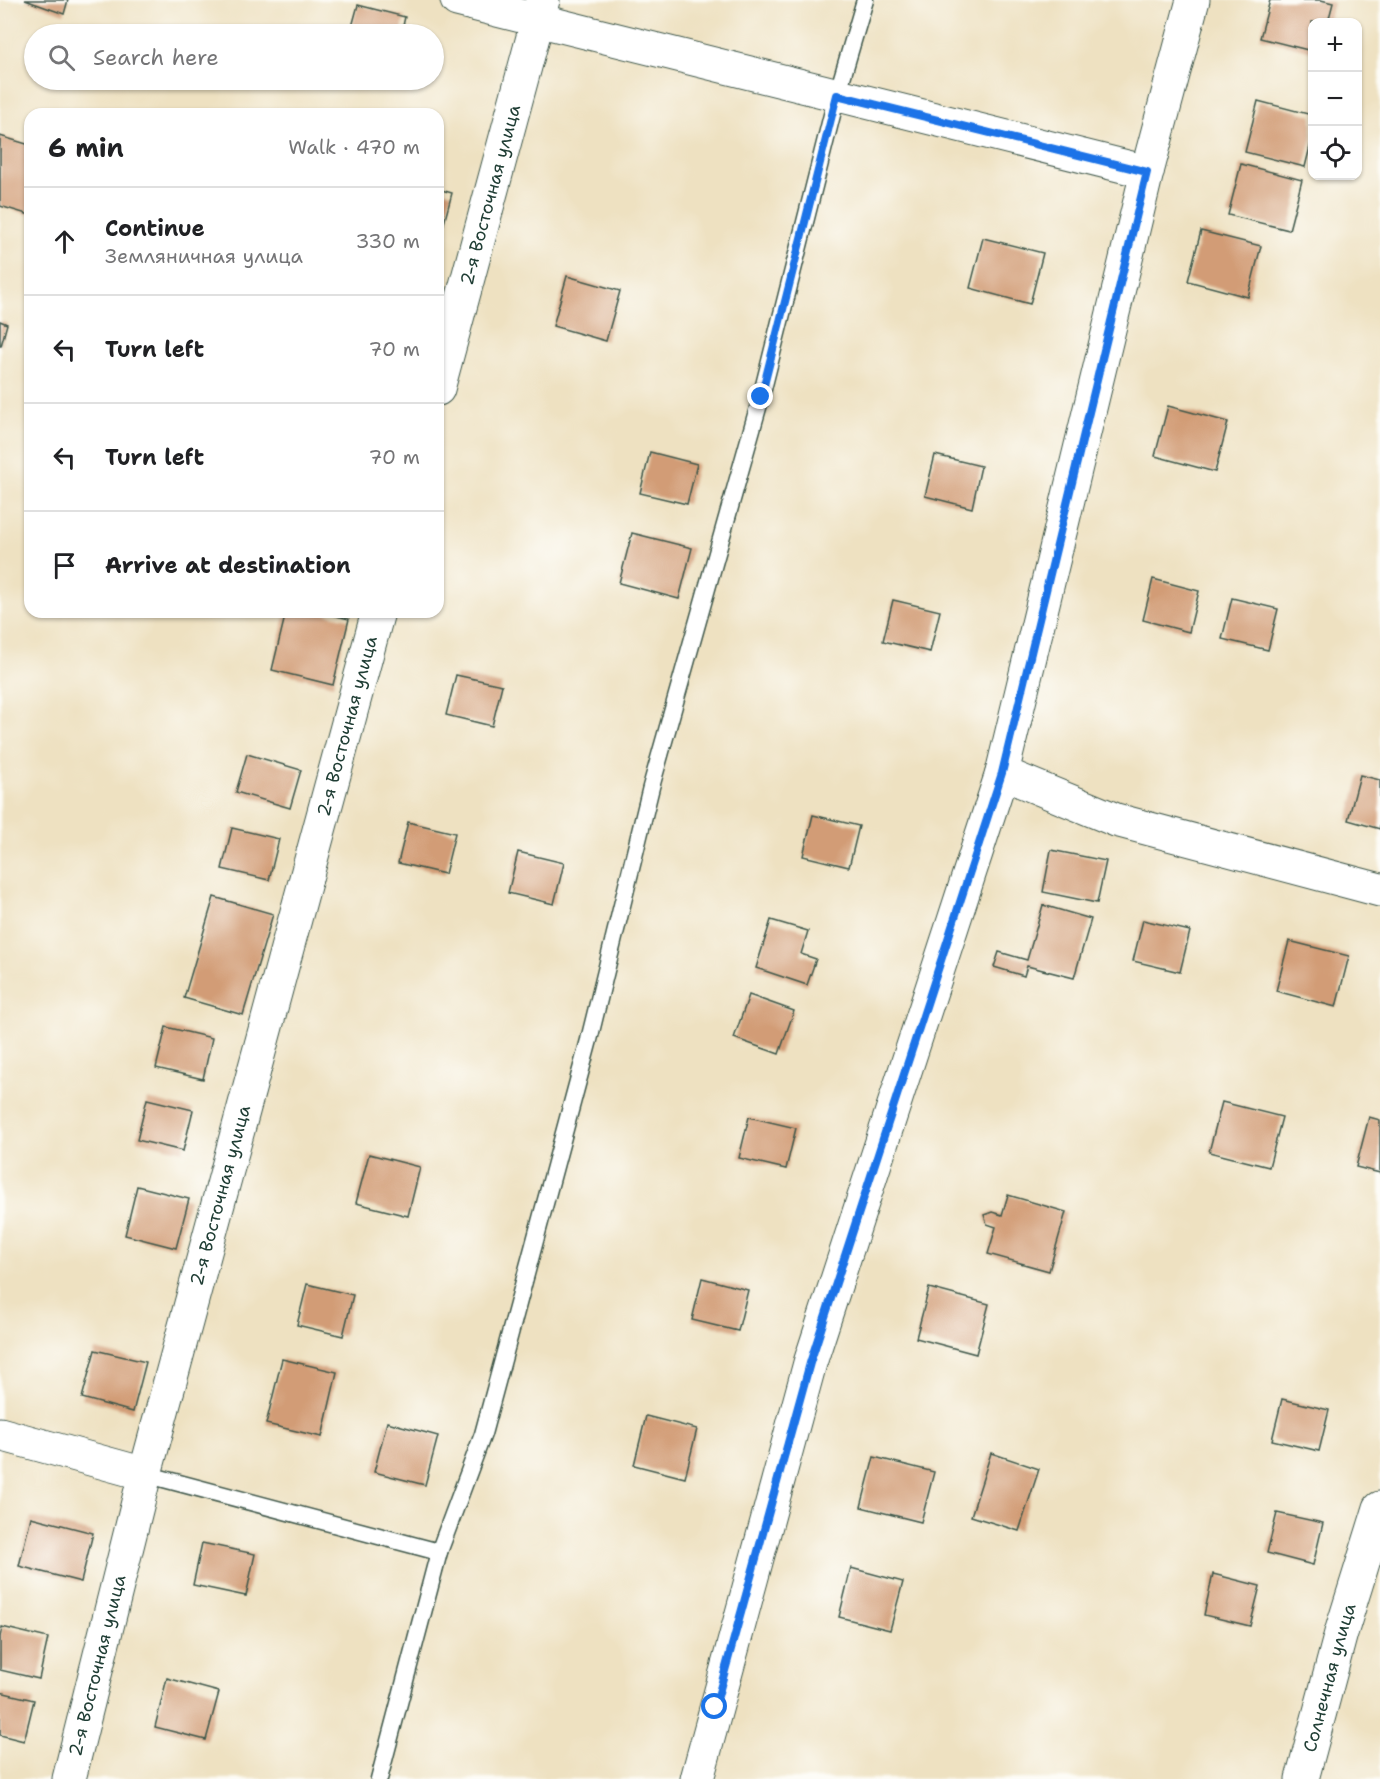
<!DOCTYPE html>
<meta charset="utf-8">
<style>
body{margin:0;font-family:"Shantell Sans",sans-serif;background:#f2f2f2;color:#202124}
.controls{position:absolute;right:18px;top:18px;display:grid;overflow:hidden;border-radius:12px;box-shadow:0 2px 4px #0004}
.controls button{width:54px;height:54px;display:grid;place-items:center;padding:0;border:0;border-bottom:2px solid #e0e0e0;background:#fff;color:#202124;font:30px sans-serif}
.stop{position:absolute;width:18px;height:18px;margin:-14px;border:4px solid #1a73e8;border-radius:50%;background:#fff}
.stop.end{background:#1a73e8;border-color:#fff;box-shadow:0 2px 6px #0008}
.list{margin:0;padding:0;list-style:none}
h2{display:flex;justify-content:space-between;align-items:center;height:78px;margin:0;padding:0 24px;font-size:26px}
h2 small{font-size:20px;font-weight:400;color:#757577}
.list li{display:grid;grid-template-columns:39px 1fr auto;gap:18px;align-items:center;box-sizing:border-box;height:108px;padding:0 24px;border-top:2px solid #e0e0e0}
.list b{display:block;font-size:22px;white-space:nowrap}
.list p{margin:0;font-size:20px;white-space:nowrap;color:#757577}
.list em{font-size:20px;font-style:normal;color:#757577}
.icon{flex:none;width:33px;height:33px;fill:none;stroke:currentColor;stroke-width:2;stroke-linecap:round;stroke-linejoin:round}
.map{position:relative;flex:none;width:1380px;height:1779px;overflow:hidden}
.search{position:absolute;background:#fff;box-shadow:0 2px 4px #0004;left:24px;top:24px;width:420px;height:66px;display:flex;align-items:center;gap:15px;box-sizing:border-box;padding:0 21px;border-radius:33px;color:#757577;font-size:22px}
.panel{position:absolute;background:#fff;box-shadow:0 2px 4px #0004;left:24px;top:108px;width:420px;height:510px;border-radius:18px}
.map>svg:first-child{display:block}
</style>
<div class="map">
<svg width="1380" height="1779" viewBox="0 0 1380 1779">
<rect width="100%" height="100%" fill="#fdfcf7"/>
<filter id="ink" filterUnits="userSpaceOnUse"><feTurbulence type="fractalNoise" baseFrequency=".0167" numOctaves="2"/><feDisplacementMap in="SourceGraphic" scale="12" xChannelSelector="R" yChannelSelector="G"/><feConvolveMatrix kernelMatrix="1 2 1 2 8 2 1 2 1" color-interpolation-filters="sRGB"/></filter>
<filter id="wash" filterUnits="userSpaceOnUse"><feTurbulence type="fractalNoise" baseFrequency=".008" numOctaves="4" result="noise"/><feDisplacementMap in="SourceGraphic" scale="24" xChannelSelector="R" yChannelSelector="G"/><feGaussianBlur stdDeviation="1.35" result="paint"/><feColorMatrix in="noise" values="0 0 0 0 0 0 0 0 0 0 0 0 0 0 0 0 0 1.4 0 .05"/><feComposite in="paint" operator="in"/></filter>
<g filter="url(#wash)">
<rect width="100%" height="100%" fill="#eee1c1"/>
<g id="blocks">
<g fill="#d29c76">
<path d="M25 0H68L64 14Z"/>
<path d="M1270 0H1321L1333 3 1328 22H1312V51L1260 38Z"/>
<path d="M358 5 405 17 401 34H350Z"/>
<path d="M1258 101 1312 115V139L1305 167 1245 152Z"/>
<path d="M0 136 30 145V215L0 206Z"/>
<path d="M1241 164 1302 180 1289 230 1228 215Z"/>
<path d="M438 189 452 193 439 242 438 241Z"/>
<path d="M1201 231 1261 246 1248 297 1188 281Z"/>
<path d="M983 238 1043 253 1030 304 970 288Z"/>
<path d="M567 276 620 291 606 341 553 326Z"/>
<path d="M0 321 7 324 1 346H0Z"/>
<path d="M1168 406 1228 422 1215 472 1155 456Z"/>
<path d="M650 452 697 464 687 504 640 493Z"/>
<path d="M935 455 981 466 972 508 925 496Z"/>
<path d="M632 533 692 548 679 599 619 583Z"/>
<path d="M1153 579 1199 591 1189 632 1143 620Z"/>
<path d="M1232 598 1278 609 1268 650 1222 639Z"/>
<path d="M893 600 940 611 930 652 883 641Z"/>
<path d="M286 612H319L349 619 333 685 272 670Z"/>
<path d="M456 675 502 685 492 726 446 715Z"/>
<path d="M247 754 301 770 290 808 236 792Z"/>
<path d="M1360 775 1380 780V829L1348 820Z"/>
<path d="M813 815 859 826 849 867 803 856Z"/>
<path d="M408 822 455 833 445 874 398 863Z"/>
<path d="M232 828 279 839 269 880 222 869Z"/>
<path d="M1051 850 1106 861 1097 903 1043 892Z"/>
<path d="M518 852 564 863 554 904 508 893Z"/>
<path d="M214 897 273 914 243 1015 184 998Z"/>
<path d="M1043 905 1091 919 1074 978 1027 966 1024 976 994 967 999 952 1027 960Z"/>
<path d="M771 920 808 931 801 954 816 959 807 985 756 968Z"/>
<path d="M1143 920 1190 931 1180 972 1133 961Z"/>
<path d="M1289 941 1349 956 1336 1007 1276 991Z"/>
<path d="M749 995 794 1011 779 1054 734 1038Z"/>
<path d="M166 1027 212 1038 203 1079 156 1068Z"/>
<path d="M147 1099 193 1110 183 1151 137 1140Z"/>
<path d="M1222 1102 1282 1117 1269 1167 1209 1152Z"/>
<path d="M749 1117 796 1128 786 1169 739 1158Z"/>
<path d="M1369 1117 1380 1120V1173L1356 1167Z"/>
<path d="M369 1154 420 1167 408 1216 356 1203Z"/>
<path d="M137 1186 189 1199 176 1248 125 1235Z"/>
<path d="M1008 1195 1066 1212 1049 1271 988 1254 996 1227 987 1224 984 1215 992 1212 1002 1215Z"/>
<path d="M702 1278 748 1290 738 1331 692 1320Z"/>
<path d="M307 1284 353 1295 343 1336 297 1325Z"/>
<path d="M929 1288 989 1304 976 1354 916 1338Z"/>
<path d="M95 1350 146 1362 133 1412 82 1398Z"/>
<path d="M282 1359 337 1372 322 1437 266 1424Z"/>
<path d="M1282 1399 1329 1410 1319 1451 1272 1440Z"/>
<path d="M646 1416 697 1429 685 1478 634 1465Z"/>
<path d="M387 1422 438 1436 425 1485 374 1472Z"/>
<path d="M991 1453 1039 1469 1019 1531 971 1516Z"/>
<path d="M874 1457 934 1472 921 1522 861 1507Z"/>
<path d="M1277 1513 1323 1523 1313 1565 1267 1553Z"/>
<path d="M31 1517 93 1533 81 1582 19 1566Z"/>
<path d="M202 1543 255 1554 246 1596 193 1585Z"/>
<path d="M851 1568 903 1582 890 1630 839 1617Z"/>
<path d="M1213 1574 1260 1586 1250 1626 1204 1615Z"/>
<path d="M2 1627 48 1638 39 1679 0 1670V1637Z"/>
<path d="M167 1678 219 1692 206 1740 155 1727Z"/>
<path d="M0 1692 34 1700 24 1741 0 1735Z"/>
</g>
</g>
</g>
<g filter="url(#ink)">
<use href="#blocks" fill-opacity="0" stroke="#3e5649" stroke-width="1.5"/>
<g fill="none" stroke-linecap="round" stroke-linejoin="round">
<defs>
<g id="lane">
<path d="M145 1474 439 1552"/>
<path d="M379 1779 439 1552 483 1434 589 1040 651 787 761 397 837 95 865 0"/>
</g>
<g id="street">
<path d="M457 0 1147 172"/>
<path id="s1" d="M438 389 543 0"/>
<path d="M1002 773 1116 820 1380 890"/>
<path d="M0 1434 145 1474"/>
<path id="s2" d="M69 1779 145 1474 378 612"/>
<path d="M697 1779 810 1363 1002 773 1147 172 1193 0"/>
<path id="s3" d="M1302 1779 1341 1633 1380 1508"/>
</g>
</defs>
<use href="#lane" stroke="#3e5649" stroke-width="19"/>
<use href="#street" stroke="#3e5649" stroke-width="35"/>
<use href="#lane" stroke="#fff" stroke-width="16"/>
<use href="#street" stroke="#fff" stroke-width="33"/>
</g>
</g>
<g fill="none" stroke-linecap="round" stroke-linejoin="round" filter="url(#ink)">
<path stroke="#1a73e8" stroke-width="8" d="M715 1707 810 1363 1002 773 1147 172 837 95 761 397"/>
</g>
<g text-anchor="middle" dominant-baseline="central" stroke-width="6" stroke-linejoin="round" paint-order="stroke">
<g font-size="18" fill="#1f3d34" stroke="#fdfcf7">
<text stroke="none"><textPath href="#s1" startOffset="201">2-я Восточная улица</textPath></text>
<text stroke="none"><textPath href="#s2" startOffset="1089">2-я Восточная улица</textPath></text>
<text stroke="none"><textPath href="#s2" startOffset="603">2-я Восточная улица</textPath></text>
<text stroke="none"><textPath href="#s2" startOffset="117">2-я Восточная улица</textPath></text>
<text stroke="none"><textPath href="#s3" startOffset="105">Солнечная улица</textPath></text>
</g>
</g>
</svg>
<div class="controls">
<button>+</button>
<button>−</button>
<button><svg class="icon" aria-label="locate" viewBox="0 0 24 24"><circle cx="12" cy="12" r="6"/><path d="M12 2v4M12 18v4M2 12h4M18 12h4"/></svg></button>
</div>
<div class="stop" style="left:715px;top:1707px"></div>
<div class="stop end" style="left:761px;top:397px"></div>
<div class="search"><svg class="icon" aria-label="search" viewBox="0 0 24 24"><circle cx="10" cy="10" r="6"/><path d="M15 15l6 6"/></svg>Search here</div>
<section class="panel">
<h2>6 min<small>Walk · 470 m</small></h2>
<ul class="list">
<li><svg class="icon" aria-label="ahead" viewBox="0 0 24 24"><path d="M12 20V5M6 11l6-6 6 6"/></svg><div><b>Continue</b><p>Земляничная улица</p></div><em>330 m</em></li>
<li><svg class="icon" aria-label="left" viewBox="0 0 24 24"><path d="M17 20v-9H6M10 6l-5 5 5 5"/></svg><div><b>Turn left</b></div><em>70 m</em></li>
<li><svg class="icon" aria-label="left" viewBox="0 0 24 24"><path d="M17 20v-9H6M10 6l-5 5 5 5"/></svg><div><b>Turn left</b></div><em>70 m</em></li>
<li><svg class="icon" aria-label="arrive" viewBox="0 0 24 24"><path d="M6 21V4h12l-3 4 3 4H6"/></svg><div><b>Arrive at destination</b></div></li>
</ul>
</section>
</div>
